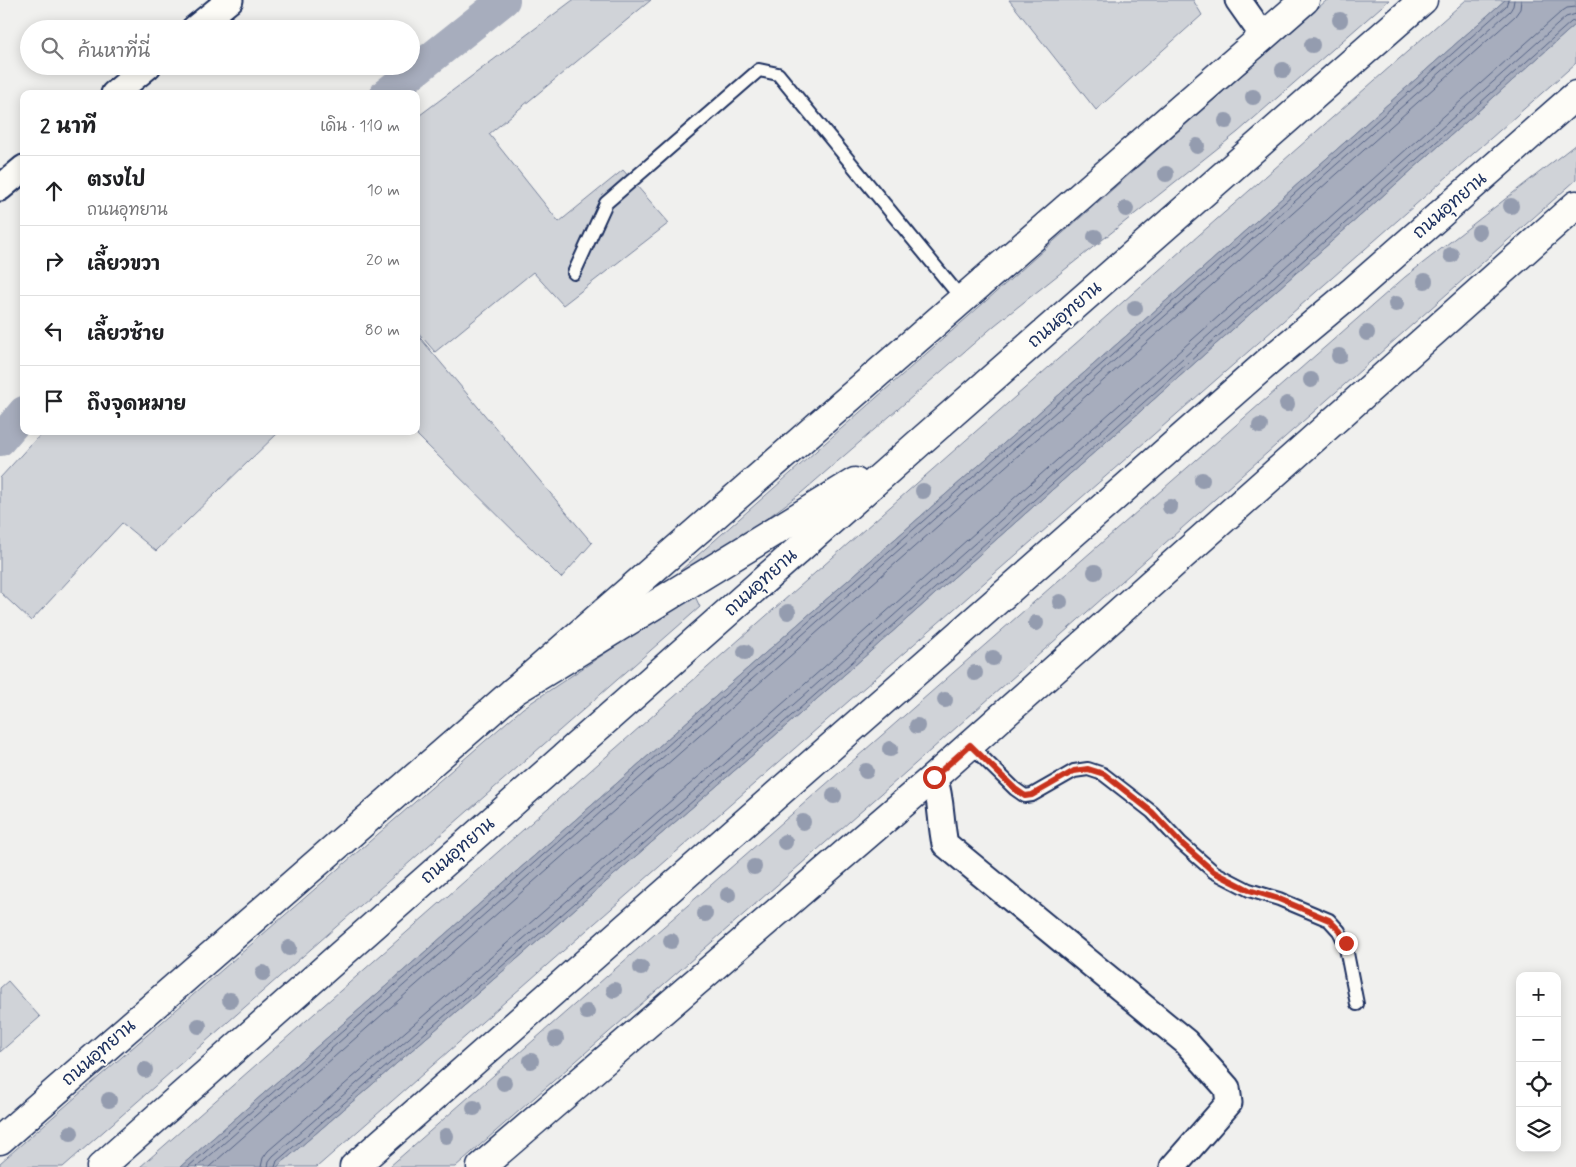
<!DOCTYPE html>
<html lang="th">
<meta charset="utf-8">
<style>
body{margin:0;font-family:Mynerve,"Playpen Sans Thai",sans-serif;background:#f6f6f6;color:#202124}
.controls{position:absolute;right:15px;bottom:15px;display:grid;overflow:hidden;border-radius:10px;box-shadow:0 2px 12px #0003}
.controls button{width:45px;height:45px;display:grid;place-items:center;padding:0;border:0;border-bottom:1px solid #e0e0e0;background:#fff;color:#202124;font:25px sans-serif}
.stop{position:absolute;width:15px;height:15px;margin:-11px;border:4px solid #c8321e;border-radius:50%;background:#fff}
.stop.end{background:#c8321e;border-color:#fff;box-shadow:0 1px 5px #0008}
.list{margin:0;padding:0;list-style:none}
h2{display:flex;justify-content:space-between;align-items:center;height:65px;margin:0;padding:0 20px;font-size:21px}
h2 small{font-size:16px;font-weight:400;color:#757577}
.list li{display:grid;grid-template-columns:32px 1fr auto;gap:15px;align-items:center;box-sizing:border-box;height:70px;padding:0 20px;border-top:1px solid #e0e0e0}
.list b{display:block;font-size:19px;white-space:nowrap}
.list p{margin:0;font-size:16px;white-space:nowrap;color:#757577}
.list em{font-size:16px;font-style:normal;color:#757577}
.icon{flex:none;width:28px;height:28px;fill:none;stroke:currentColor;stroke-width:2;stroke-linecap:round;stroke-linejoin:round}
.map{position:relative;flex:none;width:1576px;height:1167px;overflow:hidden}
.search{position:absolute;background:#fff;box-shadow:0 2px 12px #0003;left:20px;top:20px;width:400px;height:55px;display:flex;align-items:center;gap:12px;box-sizing:border-box;padding:0 18px;border-radius:28px;color:#757577;font-size:19px}
.panel{position:absolute;background:#fff;box-shadow:0 2px 12px #0003;left:20px;top:90px;width:400px;height:345px;border-radius:10px}
.map>svg:first-child{display:block}
</style>
<div class="map">
<svg width="1576" height="1167" viewBox="0 0 1576 1167">
<rect width="100%" height="100%" fill="#f0f0ee"/>
<filter id="ink" filterUnits="userSpaceOnUse"><feTurbulence type="fractalNoise" baseFrequency=".02" numOctaves="2"/><feDisplacementMap in="SourceGraphic" scale="10" xChannelSelector="R" yChannelSelector="G"/><feConvolveMatrix kernelMatrix="1 2 1 2 8 2 1 2 1" color-interpolation-filters="sRGB"/></filter>
<g filter="url(#ink)">
<g fill="#d0d3d8" stroke="#76819b">
<path d="M573 0H651L489 134 559 222 623 170 669 223 563 305 533 272 435 352 416 330V118Z"/>
<path d="M1009 0H1193L1202 15 1096 110Z"/>
<path d="M1327 0H1389L1238 132 995 325 800 494 685 578 680 571Z"/>
<path d="M1466 0H1505L1183 286 180 1167H140Z"/>
<path d="M1576 24V63C1158 433 736 798 317 1167H277L809 706Z"/>
<path d="M1576 144V180L889 787 455 1167H389L1405 277Z"/>
<path d="M416 333 592 543 561 578 413 431H416Z"/>
<path d="M45 431H280L156 551 122 523 31 621 0 592V478L32 443Z"/>
<path d="M694 594 700 607 63 1167H0V1163L523 708Z"/>
<path d="M8 981 40 1017 0 1052V988Z"/>
</g>
<path fill="#a7adbd" stroke="#6f7b97" d="M1505 0H1576V24L809 706 277 1167H180L1183 286Z"/>
<g fill="none" stroke-linecap="round" stroke-linejoin="round">
<g stroke="#536184" stroke-width="1">
<path d="M188 1167 1186 290 1506 6 1508 0"/>
<path d="M197 1167 1190 294 1510 11 1513 6 1514 0"/>
<path d="M209 1167 1195 300 1515 16 1520 9 1521 0"/>
<path d="M261 1167 263 1158 268 1151 796 692 1561 12 1567 8 1576 7"/>
<path d="M268 1167 269 1161 273 1156 801 698 1566 17 1576 14"/>
<path d="M275 1167 277 1161 806 703 1571 22 1576 20"/>
</g>
<g stroke="#a7adbd" stroke-width="32">
<path d="M386 94 504 0"/>
<path d="M0 440 24 412"/>
</g>
<defs>
<g id="service">
<path d="M574 273 606 203 759 70 778 74 962 299"/>
<path d="M970 745 1015 789 1025 796 1032 795 1074 771 1088 769 1103 774 1152 812 1181 843 1214 872 1249 890 1279 899 1329 920 1339 931 1345 943 1357 1004"/>
</g>
<g id="minor">
<path d="M1238 0 1264 37"/>
<path d="M194 29 230 0"/>
<path d="M114 94 148 66"/>
<path d="M0 188 24 168"/>
<path d="M934 777C942 800 940 820 945 844L1186 1042 1227 1088 1229 1103 1173 1167"/>
</g>
<g id="tertiary">
<path d="M0 1140 1305 0"/>
<path d="M481 1167 934 777 1576 205"/>
</g>
<g id="secondary">
<path d="M514 691 855 482"/>
<path d="M101 1167 920 442 1423 0"/>
<path d="M354 1167 1269 361 1353 291 1576 95"/>
</g>
</defs>
<use href="#service" stroke="#1b2f5e" stroke-width="16"/>
<use href="#minor" stroke="#1b2f5e" stroke-width="29"/>
<use href="#tertiary" stroke="#1b2f5e" stroke-width="31"/>
<use href="#secondary" stroke="#1b2f5e" stroke-width="31"/>
<use href="#service" stroke="#fdfcf7" stroke-width="12"/>
<use href="#minor" stroke="#fdfcf7" stroke-width="25"/>
<use href="#tertiary" stroke="#fdfcf7" stroke-width="28"/>
<use href="#secondary" stroke="#fdfcf7" stroke-width="28"/>
</g>
<g fill="#949caf">
<circle cx="1340" cy="20" r="8"/>
<circle cx="1312" cy="45" r="8"/>
<circle cx="1283" cy="70" r="8"/>
<circle cx="1253" cy="97" r="8"/>
<circle cx="1226" cy="121" r="8"/>
<circle cx="1197" cy="146" r="8"/>
<circle cx="1166" cy="174" r="8"/>
<circle cx="1511" cy="206" r="8"/>
<circle cx="1126" cy="209" r="8"/>
<circle cx="1479" cy="232" r="8"/>
<circle cx="1095" cy="237" r="8"/>
<circle cx="1451" cy="255" r="8"/>
<circle cx="1425" cy="281" r="8"/>
<circle cx="1396" cy="304" r="8"/>
<circle cx="1135" cy="308" r="8"/>
<circle cx="1367" cy="333" r="8"/>
<circle cx="1339" cy="356" r="8"/>
<circle cx="1311" cy="380" r="8"/>
<circle cx="1287" cy="404" r="8"/>
<circle cx="1260" cy="426" r="8"/>
<circle cx="1202" cy="480" r="8"/>
<circle cx="923" cy="491" r="8"/>
<circle cx="1170" cy="507" r="8"/>
<circle cx="1095" cy="572" r="8"/>
<circle cx="1060" cy="602" r="8"/>
<circle cx="788" cy="612" r="8"/>
<circle cx="1036" cy="623" r="8"/>
<circle cx="745" cy="652" r="8"/>
<circle cx="993" cy="658" r="8"/>
<circle cx="975" cy="673" r="8"/>
<circle cx="945" cy="700" r="8"/>
<circle cx="917" cy="726" r="8"/>
<circle cx="890" cy="749" r="8"/>
<circle cx="866" cy="771" r="8"/>
<circle cx="834" cy="796" r="8"/>
<circle cx="803" cy="822" r="8"/>
<circle cx="785" cy="842" r="8"/>
<circle cx="754" cy="867" r="8"/>
<circle cx="728" cy="895" r="8"/>
<circle cx="705" cy="914" r="8"/>
<circle cx="671" cy="941" r="8"/>
<circle cx="289" cy="948" r="8"/>
<circle cx="641" cy="968" r="8"/>
<circle cx="263" cy="973" r="8"/>
<circle cx="614" cy="990" r="8"/>
<circle cx="230" cy="1000" r="8"/>
<circle cx="587" cy="1012" r="8"/>
<circle cx="199" cy="1026" r="8"/>
<circle cx="556" cy="1039" r="8"/>
<circle cx="531" cy="1061" r="8"/>
<circle cx="145" cy="1070" r="8"/>
<circle cx="504" cy="1083" r="8"/>
<circle cx="109" cy="1100" r="8"/>
<circle cx="474" cy="1108" r="8"/>
<circle cx="71" cy="1133" r="8"/>
<circle cx="446" cy="1136" r="8"/>
</g>
</g>
<g fill="none" stroke-linecap="round" stroke-linejoin="round" filter="url(#ink)">
<path stroke="#c8321e" stroke-width="6" d="M934 777 970 745 1015 789 1025 796 1032 795 1074 771 1088 769 1104 774 1152 812 1181 843 1214 872 1249 890 1279 899 1329 920 1340 931 1346 943"/>
</g>
<g text-anchor="middle" dominant-baseline="central" stroke-width="4" stroke-linejoin="round" paint-order="stroke">
<g font-size="18" fill="#1b2f5e" stroke="#fdfcf7">
<text transform="translate(1450 206) rotate(-41)">ถนนอุทยาน</text>
<text transform="translate(1065 315) rotate(-41)">ถนนอุทยาน</text>
<text transform="translate(761 583) rotate(-42)">ถนนอุทยาน</text>
<text transform="translate(458 851) rotate(-41)">ถนนอุทยาน</text>
<text transform="translate(99 1053) rotate(-41)">ถนนอุทยาน</text>
</g>
</g>
</svg>
<div class="controls">
<button>+</button>
<button>−</button>
<button><svg class="icon" aria-label="locate" viewBox="0 0 24 24"><circle cx="12" cy="12" r="6"/><path d="M12 2v4M12 18v4M2 12h4M18 12h4"/></svg></button>
<button><svg class="icon" aria-label="layers" viewBox="0 0 24 24"><path d="M12 4l9 5-9 5-9-5zM3 14l9 5 9-5"/></svg></button>
</div>
<div class="stop" style="left:934px;top:777px"></div>
<div class="stop end" style="left:1346px;top:943px"></div>
<div class="search"><svg class="icon" aria-label="search" viewBox="0 0 24 24"><circle cx="10" cy="10" r="6"/><path d="M15 15l6 6"/></svg>ค้นหาที่นี่</div>
<section class="panel">
<h2>2 นาที<small>เดิน · 110 m</small></h2>
<ul class="list">
<li><svg class="icon" aria-label="ahead" viewBox="0 0 24 24"><path d="M12 20V5M6 11l6-6 6 6"/></svg><div><b>ตรงไป</b><p>ถนนอุทยาน</p></div><em>10 m</em></li>
<li><svg class="icon" aria-label="right" viewBox="0 0 24 24"><path d="M7 20v-9h11M14 6l5 5-5 5"/></svg><div><b>เลี้ยวขวา</b></div><em>20 m</em></li>
<li><svg class="icon" aria-label="left" viewBox="0 0 24 24"><path d="M17 20v-9H6M10 6l-5 5 5 5"/></svg><div><b>เลี้ยวซ้าย</b></div><em>80 m</em></li>
<li><svg class="icon" aria-label="arrive" viewBox="0 0 24 24"><path d="M6 21V4h12l-3 4 3 4H6"/></svg><div><b>ถึงจุดหมาย</b></div></li>
</ul>
</section>
</div>
